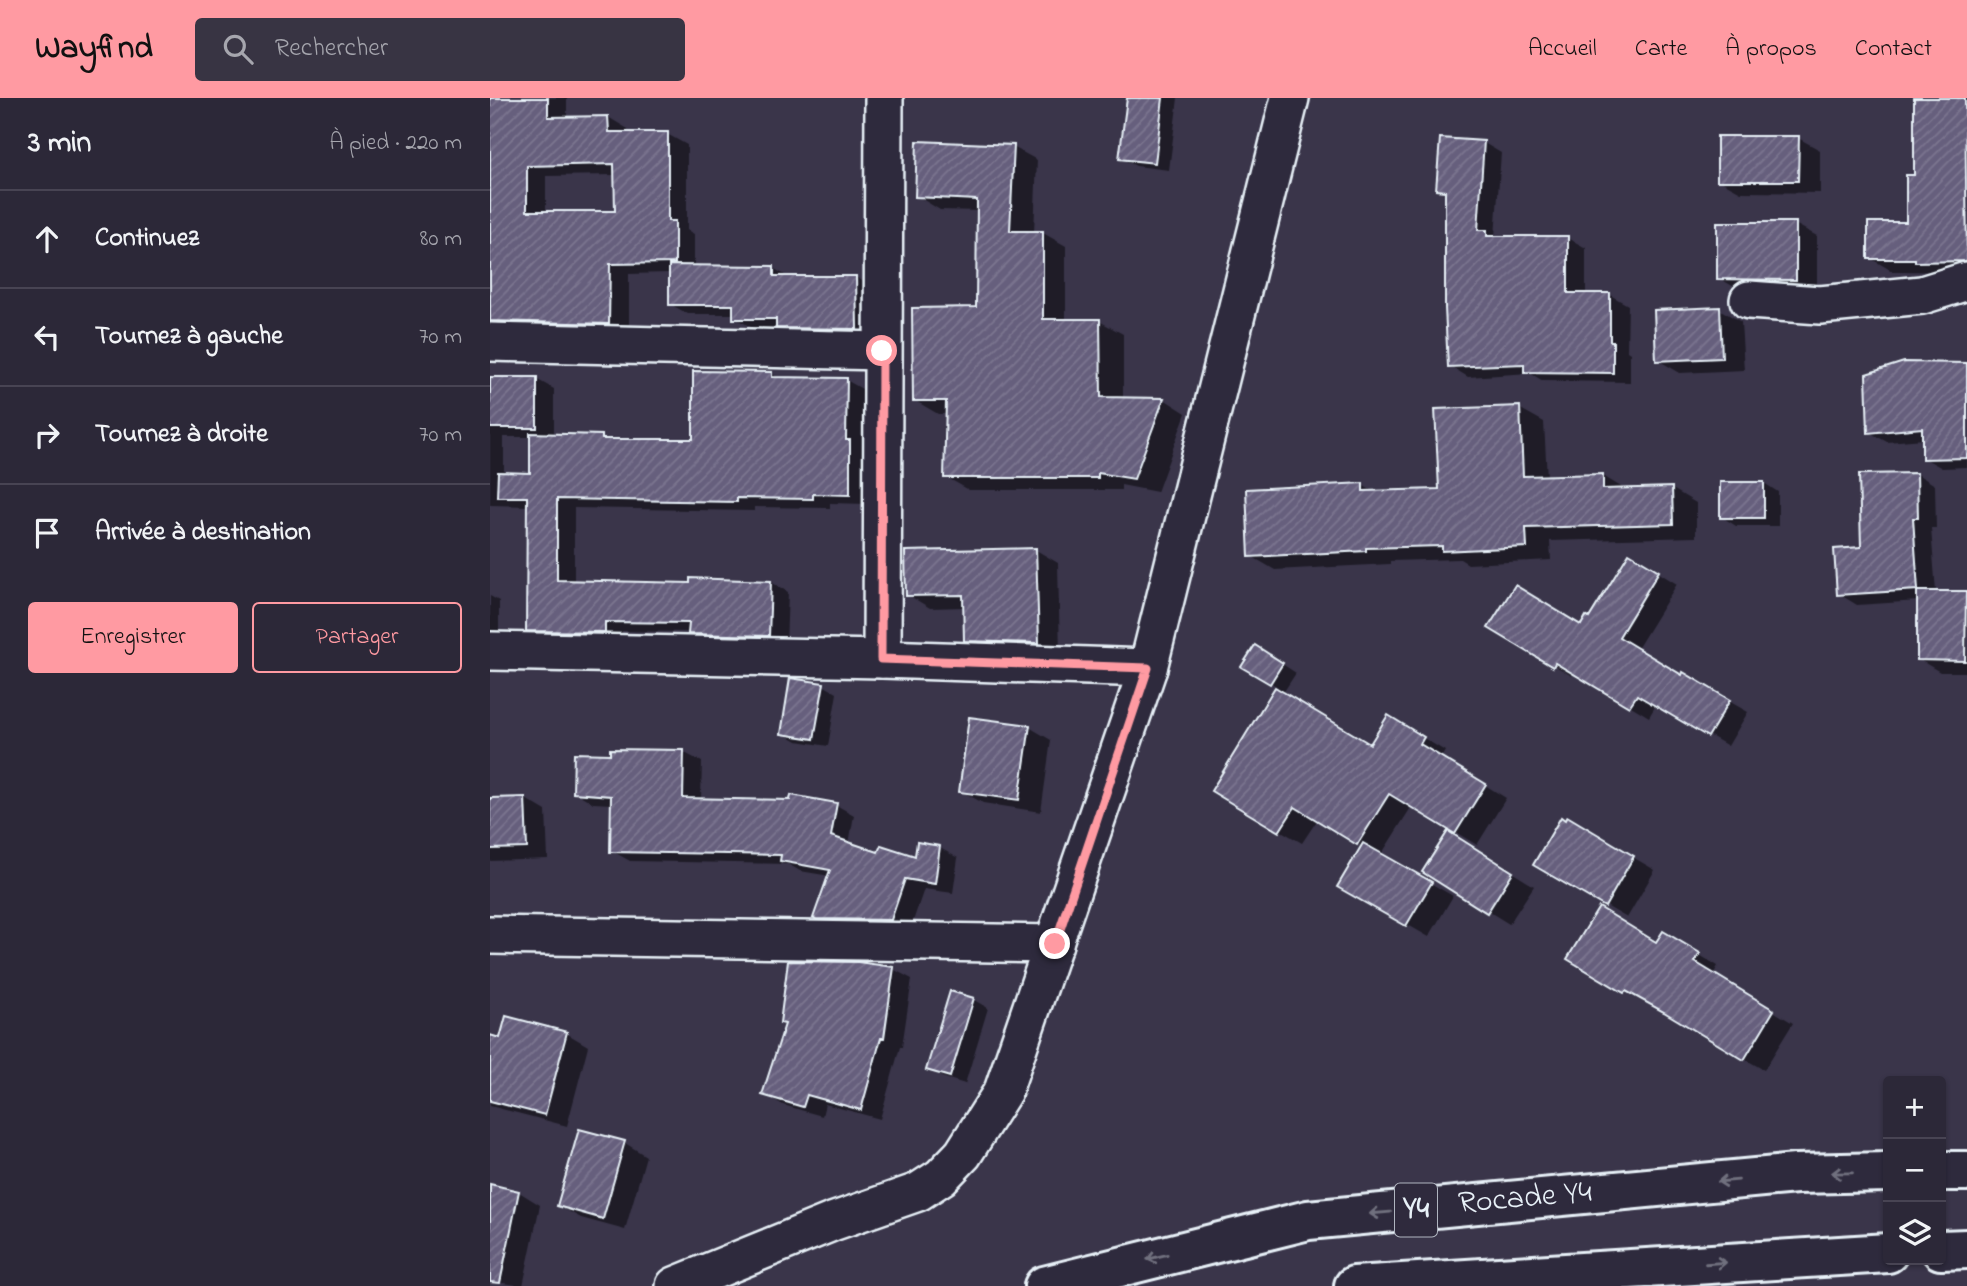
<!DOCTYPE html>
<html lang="fr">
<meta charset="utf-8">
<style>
body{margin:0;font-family:"Indie Flower",sans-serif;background:#383443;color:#f1f3f6}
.controls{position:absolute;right:21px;bottom:21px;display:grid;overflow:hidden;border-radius:7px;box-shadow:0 2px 5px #0004}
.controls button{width:63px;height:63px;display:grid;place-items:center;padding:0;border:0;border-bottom:2px solid #484453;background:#2c2838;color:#f1f3f6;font:35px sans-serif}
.stop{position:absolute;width:21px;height:21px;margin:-16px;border:5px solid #ff9aa2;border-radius:50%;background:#fff}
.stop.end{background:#ff9aa2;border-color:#fff;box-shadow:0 2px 7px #0008}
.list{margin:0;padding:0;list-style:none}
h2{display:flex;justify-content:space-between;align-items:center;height:91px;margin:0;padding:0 28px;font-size:30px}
h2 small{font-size:23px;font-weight:400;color:#a6a6ae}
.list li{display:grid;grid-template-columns:46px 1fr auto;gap:21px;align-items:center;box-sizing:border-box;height:98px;padding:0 28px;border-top:2px solid #484453}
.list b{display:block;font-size:26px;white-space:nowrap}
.list em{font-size:23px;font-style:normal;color:#a6a6ae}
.actions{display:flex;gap:14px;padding:21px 28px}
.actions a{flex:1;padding:16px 0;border:2px solid #ff9aa2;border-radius:7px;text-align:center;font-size:24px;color:#ff9aa2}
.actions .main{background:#ff9aa2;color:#111}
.icon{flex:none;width:38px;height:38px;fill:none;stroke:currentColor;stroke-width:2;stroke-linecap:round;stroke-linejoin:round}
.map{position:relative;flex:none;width:1477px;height:1188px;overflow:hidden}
header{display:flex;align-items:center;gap:42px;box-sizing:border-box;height:98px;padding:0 35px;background:#ff9aa2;color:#111}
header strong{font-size:33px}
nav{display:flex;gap:38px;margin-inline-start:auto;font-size:24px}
.search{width:490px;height:63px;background:#383443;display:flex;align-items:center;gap:18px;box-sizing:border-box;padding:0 24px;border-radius:7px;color:#a6a6ae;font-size:26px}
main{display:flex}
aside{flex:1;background:#2c2838}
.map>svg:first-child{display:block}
</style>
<header>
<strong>Wayfind</strong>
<div class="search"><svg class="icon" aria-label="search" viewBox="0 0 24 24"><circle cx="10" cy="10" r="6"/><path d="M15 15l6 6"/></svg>Rechercher</div>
<nav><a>Accueil</a><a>Carte</a><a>À propos</a><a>Contact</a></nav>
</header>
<main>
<aside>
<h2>3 min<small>À pied · 220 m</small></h2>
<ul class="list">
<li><svg class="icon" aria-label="ahead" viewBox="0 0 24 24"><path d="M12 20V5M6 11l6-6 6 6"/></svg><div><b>Continuez</b></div><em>80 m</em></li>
<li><svg class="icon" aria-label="left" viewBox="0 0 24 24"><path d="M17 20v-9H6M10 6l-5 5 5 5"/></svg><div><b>Tournez à gauche</b></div><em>70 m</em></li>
<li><svg class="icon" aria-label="right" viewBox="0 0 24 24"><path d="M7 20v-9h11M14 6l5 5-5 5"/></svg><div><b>Tournez à droite</b></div><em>70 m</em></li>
<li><svg class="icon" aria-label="arrive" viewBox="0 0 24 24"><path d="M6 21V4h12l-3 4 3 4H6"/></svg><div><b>Arrivée à destination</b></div></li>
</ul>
<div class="actions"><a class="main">Enregistrer</a><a>Partager</a></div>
</aside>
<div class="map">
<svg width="1477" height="1188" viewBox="0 0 1477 1188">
<defs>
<pattern id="building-hatch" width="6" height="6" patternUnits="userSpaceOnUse" patternTransform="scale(1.75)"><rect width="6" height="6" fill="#665f7d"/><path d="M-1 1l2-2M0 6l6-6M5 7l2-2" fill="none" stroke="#7c7690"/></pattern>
</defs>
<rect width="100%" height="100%" fill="#3a354a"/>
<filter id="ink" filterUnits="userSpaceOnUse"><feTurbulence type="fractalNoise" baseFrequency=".0143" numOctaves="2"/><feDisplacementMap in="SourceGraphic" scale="14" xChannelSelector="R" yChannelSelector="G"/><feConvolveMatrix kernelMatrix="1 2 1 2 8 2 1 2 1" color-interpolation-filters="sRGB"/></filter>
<g filter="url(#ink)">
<g fill="#0007" fill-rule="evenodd">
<path d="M0 0H77V20L118 19 138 31V36H177L197 47V132L204 136V169L283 170 300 180 366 179 383 190 384 240 305 239 290 230H263L245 220V216H198L180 206V175L139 176V236L0 237ZM126 77V114L56 115V78Z"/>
<path d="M639 0H688L679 72 646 68 631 60Z"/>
<path d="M1426 0H1477V174L1402 173 1380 160 1418 126 1426 79Z"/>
<path d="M1308 40 1330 52V95L1251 94 1229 82Z"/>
<path d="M994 45 1011 55 1005 139 1078 140 1096 150V197H1120L1138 207 1137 253 1140 255V284L1053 283 1040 275 978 279 960 268 957 96 948 91Z"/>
<path d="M523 49 547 62 544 135H553L576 148V223H609L633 236V301H674L696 315 667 394 631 387V392H479L456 379 458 316H448L424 302 488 211 489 113 450 112 427 98Z"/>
<path d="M1305 126 1327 138V193H1251L1229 180Z"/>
<path d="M1229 211 1251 224 1254 272 1190 275 1168 262Z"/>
<path d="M1477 267V369L1452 370 1434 360V341L1397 344 1379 334Z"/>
<path d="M282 276 291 281 356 282 374 292 373 352 377 354V406L340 405V410L264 409V413L84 410V484L202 487 281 484 298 494 296 547 218 545 200 534 132 533V543L55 542 38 532 39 408 0 407V281H46L64 291V338L111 339 117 342 204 343ZM14 339H42V377L14 376Z"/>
<path d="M1029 310 1054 324 1057 380 1113 378 1136 392 1181 390 1206 405V439L1060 443 1061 462 978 466 970 461 900 463V466L785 472 761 458 872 387 886 395 951 393Z"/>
<path d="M1427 376 1445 387 1446 430H1441L1446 494 1477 495V574H1450L1428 561 1429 503 1367 507 1349 496Z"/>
<path d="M1274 385 1288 394V428H1246L1232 419Z"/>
<path d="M546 452 568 465 570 557 498 554 476 542 475 509 440 510 418 497Z"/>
<path d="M1140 457 1187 486 1147 551 1258 614 1238 648 1166 607 1159 619 1085 574 1082 578 1001 529H1092L1099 522Z"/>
<path d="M0 498 9 503V541L0 544Z"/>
<path d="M780 558 806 575 793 595 881 648 920 632 955 653 951 660 1016 700 987 747 922 708 891 757 963 798 939 839 850 788 873 749 828 721 812 745 723 693 788 589 754 568Z"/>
<path d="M333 587 347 595 338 648 307 643 293 635Z"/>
<path d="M539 629 561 642 551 714 493 705 471 693Z"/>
<path d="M193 654 212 664 211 702 346 707 364 717 359 746 389 756 427 760 450 750 468 760 463 795 434 791 420 832 343 830 325 819 340 778 310 773 298 766 140 763 122 753V706L103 705 85 694Z"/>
<path d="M34 700 56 713 58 761 0 763V702Z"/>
<path d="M1077 721 1165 772 1137 820 1045 767Z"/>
<path d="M980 748 1044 788 1019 826 998 813Z"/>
<path d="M1174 836 1228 868 1223 877 1303 925 1274 972 1079 860 1166 846Z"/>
<path d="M403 871 422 881 412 949H410L390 1021 335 1006 332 1018 293 1007 275 996 297 927 292 924Z"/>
<path d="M461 895 484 902 498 910 475 986 452 979 438 971Z"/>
<path d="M76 935 98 948 77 1028 0 1008V939L11 942Z"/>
<path d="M90 1033 135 1045 156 1058 135 1132 91 1120 69 1108Z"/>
<path d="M0 1088 29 1094 50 1107 33 1188 0 1183Z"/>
</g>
<g fill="url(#building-hatch)" stroke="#e8f1f8" stroke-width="2" fill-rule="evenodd">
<path d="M0 0H58V19L118 18 119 34H178V123H185V165L120 166 119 226 0 223ZM124 66 125 113H37V68Z"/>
<path d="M637 0H673L665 65 629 61Z"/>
<path d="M1424 0H1475L1477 163 1425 164V161H1378V124H1416V77H1424Z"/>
<path d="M1227 38H1309L1308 83H1227Z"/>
<path d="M950 40 994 43 988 132H997V138H1078V195H1120V243H1123V275L1034 274V266L958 269 955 210V93L946 92Z"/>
<path d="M427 43 524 47 520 133H553V221H610L611 299 674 300 644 381 608 375V380H454L456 303H423L422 210 486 209 487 102 425 99Z"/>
<path d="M1227 124H1306V182L1227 181Z"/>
<path d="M179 167 284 168V178H366L367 231 286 230V221H243V207H179Z"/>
<path d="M1230 209 1232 260 1166 263 1164 212Z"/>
<path d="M1414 264 1477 265V360L1432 361V330L1378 335 1376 276Z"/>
<path d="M203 273 282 274V279L357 280 356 342H360V397L323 396V401L247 400V404L67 401V482L200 485V480L281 483 279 538 198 536 199 525 115 524V534L36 533 37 399H7L8 374 40 375V335L112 337V341H203Z"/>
<rect x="0" y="279" width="47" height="51"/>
<path d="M1030 308 1033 378 1113 376V391L1182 389 1183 426 1036 430 1037 449 952 453V448L876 450V453L759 459 756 391 873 385V393L949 391 945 311Z"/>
<path d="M1427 375 1428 420H1423L1428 492 1347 497 1344 451 1371 449 1369 376Z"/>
<rect x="1230" y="384" width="44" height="36"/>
<path d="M546 450 549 545 474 543 473 497 416 498 415 453Z"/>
<path d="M1139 455 1169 473 1129 539 1192 577 1193 574 1240 602 1218 639 1147 597 1139 609 1065 565 1063 569 998 530 1025 487 1091 527 1096 518 1099 520Z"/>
<path d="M1427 493H1476L1475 563 1427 562Z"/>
<path d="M765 547 793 565 780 586 751 569Z"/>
<path d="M300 580 334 585 324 641 291 636Z"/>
<path d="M785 589 880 646 898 617 934 639 930 646 996 686 965 736 899 696 867 747 805 709 789 734 721 693Z"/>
<path d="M479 619 540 627 529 702 469 694Z"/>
<path d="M120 651 194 652 193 700 300 702 301 697 347 705 341 738 388 754 391 747 425 758 427 744 450 748 445 786 415 781 401 822 326 821 323 820 340 772 290 763 291 757 120 754 121 698 83 695 84 655 120 656Z"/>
<path d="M35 699 37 750 0 751V700Z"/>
<path d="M1077 718 1144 758 1115 809 1043 767 1071 719 1075 722Z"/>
<path d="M958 733 1023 774 997 815 932 774Z"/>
<path d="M873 745 942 784 916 828 847 789Z"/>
<path d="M1109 809 1166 844 1173 833 1210 855 1205 864 1284 912 1254 962 1174 914 1136 893 1134 895 1077 861Z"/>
<path d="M298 863 368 864 404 869 394 940H391L371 1012 317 997 313 1009 272 997 295 926 290 925Z"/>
<path d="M460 893 484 900 460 979 436 972Z"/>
<path d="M16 918 77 934 55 1017 0 1003V937L10 940Z"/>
<path d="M89 1031 135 1043 113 1121 67 1108Z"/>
<path d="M0 1086 29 1093 10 1185 0 1184Z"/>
</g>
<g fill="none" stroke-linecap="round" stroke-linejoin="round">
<defs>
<g id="minor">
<path d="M1259 202 1330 207 1432 197 1477 183"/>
<path d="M0 244 392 253"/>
<path d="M0 553 392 561 658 570"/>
<path d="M392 561 394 0"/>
<path d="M0 837 564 846"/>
<path d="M185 1188 342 1124 428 1094 451 1079 473 1056 513 993 658 570 800 0"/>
</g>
<g id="highway">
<path d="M1451 1073H1477"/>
<path d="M1451 1152 1477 1151"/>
<path d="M554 1188 818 1122 1306 1076 1398 1074"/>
<path d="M864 1188 1398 1155"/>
</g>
</defs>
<use href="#minor" stroke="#e8f1f8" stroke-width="42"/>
<use href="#highway" stroke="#e8f1f8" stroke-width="44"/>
<use href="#minor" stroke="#2f2a3d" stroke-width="37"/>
<use href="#highway" stroke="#2f2a3d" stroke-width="38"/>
</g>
<defs><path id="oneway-shaft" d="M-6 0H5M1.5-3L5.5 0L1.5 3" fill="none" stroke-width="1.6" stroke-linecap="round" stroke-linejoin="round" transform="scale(1.75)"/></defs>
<g stroke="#70707e">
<use href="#oneway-shaft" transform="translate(1352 1075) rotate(179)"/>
<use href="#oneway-shaft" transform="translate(1238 1083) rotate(175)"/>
<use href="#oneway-shaft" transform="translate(890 1115) rotate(175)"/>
<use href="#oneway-shaft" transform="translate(667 1159) rotate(166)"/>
<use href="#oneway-shaft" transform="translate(1226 1165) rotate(-4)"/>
</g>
</g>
<g fill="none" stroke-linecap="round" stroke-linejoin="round" filter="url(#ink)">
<path stroke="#ff9aa2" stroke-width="9" d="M392 253 391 561 658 570 565 846"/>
</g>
<g text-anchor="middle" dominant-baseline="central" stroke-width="5" stroke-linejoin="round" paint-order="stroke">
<rect fill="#2f2a3d" stroke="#b0b5c0" stroke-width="2" x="905" y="1085.5" width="42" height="53" rx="5"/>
<g font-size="30" font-weight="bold" fill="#e8f1f8">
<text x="926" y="1112">Y4</text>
</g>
<g font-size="32" fill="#e8f1f8" stroke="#2f2a3d">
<text transform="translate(1035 1101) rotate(-5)">Rocade Y4</text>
</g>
</g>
</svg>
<div class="controls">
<button>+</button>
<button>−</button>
<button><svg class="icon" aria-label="layers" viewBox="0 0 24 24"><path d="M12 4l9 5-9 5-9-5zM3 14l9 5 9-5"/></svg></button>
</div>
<div class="stop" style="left:392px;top:253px"></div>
<div class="stop end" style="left:565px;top:846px"></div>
</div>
</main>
